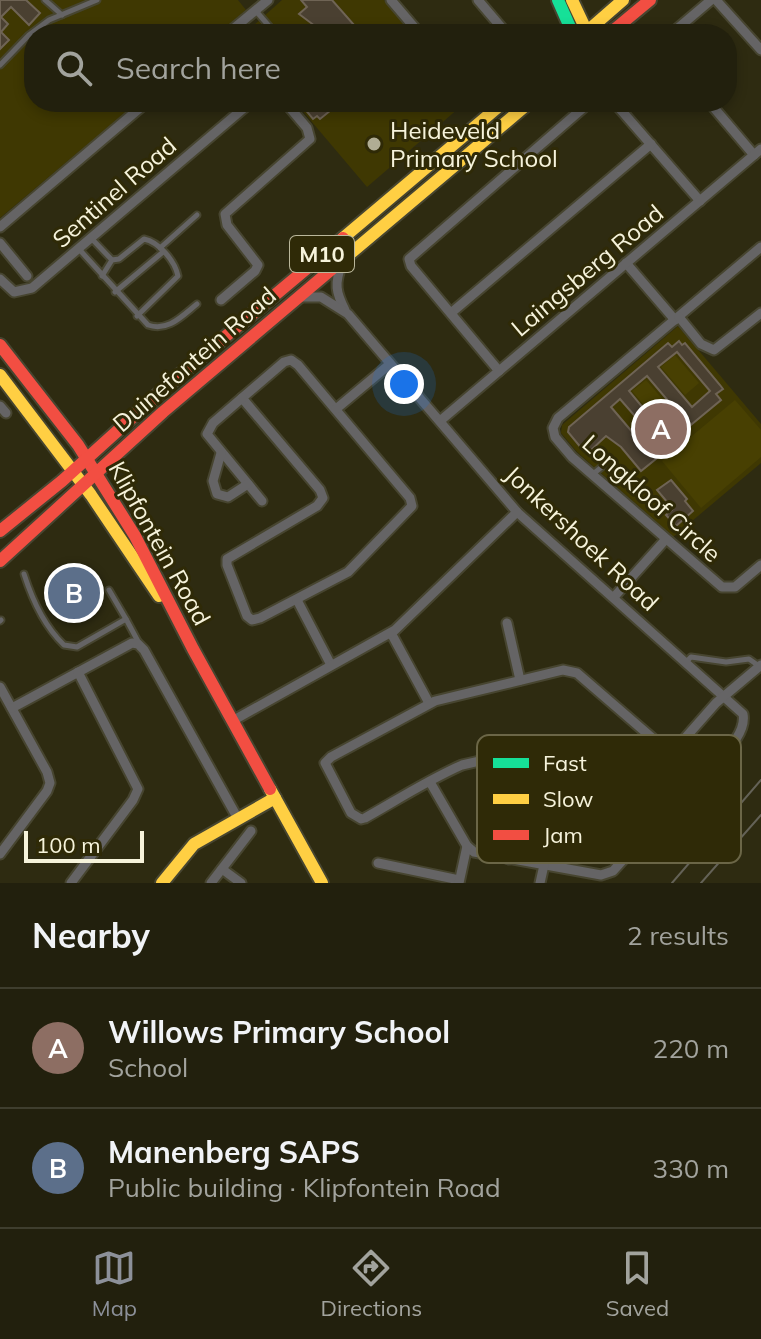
<!DOCTYPE html>
<meta charset="utf-8">
<style>
body{margin:0;font-family:Mulish,sans-serif;background:#2e2d1b;color:#f1f3f6}
.scale{position:absolute;left:24px;bottom:20px;width:120px;box-sizing:border-box;padding-left:8px;border:4px solid #f6f3db;border-top:0;font-size:22px;line-height:28px;white-space:nowrap;color:#f6f3db;-webkit-text-stroke:6px #2f2a07;paint-order:stroke}
.you{position:absolute;left:404px;top:384px;width:28px;height:28px;margin:-20px;border:6px solid #fff;border-radius:50%;background:#1a73e8;box-shadow:0 0 0 12px #1a73e833}
.badge{display:grid;place-items:center;width:52px;height:52px;border-radius:50%;background:#8c9099;color:#fff;font-size:26px;font-weight:700}
.pin{position:absolute;translate:-50% -50%;border:4px solid #fff;box-shadow:0 2px 8px #0006}
.list{margin:0;padding:0;list-style:none}
h2{display:flex;justify-content:space-between;align-items:center;height:104px;margin:0;padding:0 32px;font-size:34px}
h2 small{font-size:26px;font-weight:400;color:#a2a39d}
.list li{display:grid;grid-template-columns:52px 1fr auto;gap:24px;align-items:center;box-sizing:border-box;height:120px;padding:0 32px;border-top:2px solid #3f3e2e}
.list b{display:block;font-size:30px;white-space:nowrap}
.list p{margin:0;font-size:26px;white-space:nowrap;color:#a2a39d}
.list em{font-size:26px;font-style:normal;color:#a2a39d}
.icon{flex:none;width:44px;height:44px;fill:none;stroke:currentColor;stroke-width:2;stroke-linecap:round;stroke-linejoin:round}
.map{position:relative;flex:none;width:761px;height:883px;overflow:hidden}
.search{position:absolute;background:#22200d;box-shadow:0 4px 12px #0003;left:24px;right:24px;top:24px;height:88px;display:flex;align-items:center;gap:20px;box-sizing:border-box;padding:0 28px;border-radius:32px;color:#a2a39d;font-size:30px}
.sheet{height:344px;background:#22200d}
nav{display:flex;justify-content:space-around;align-items:center;box-sizing:border-box;height:112px;border-top:2px solid #3f3e2e;background:#22200d;font-size:22px;color:#a2a39d}
nav a{display:grid;justify-items:center;gap:4px}
nav .on{color:#8c9099}
.map>svg:first-child{display:block}
</style>
<div class="map">
<svg width="761" height="883" viewBox="0 0 761 883">
<rect width="100%" height="100%" fill="#2e2b11"/>
<g fill="#3f3802">
<path d="M0 0H238L246 10 218 34H34V102H138L0 218Z"/>
<path d="M282 0H384L413 34H244Z"/>
<path d="M295 102H466L367 187Z"/>
<path d="M678 326 761 424V463L673 537 577 452 561 433 562 425Z"/>
</g>
<g fill="#484002">
<path d="M675 355 699 383 685 395 661 367Z"/>
<path d="M646 380 670 408 656 419 632 391Z"/>
<path d="M735 400 761 430V457L701 508 662 461Z"/>
</g>
<g fill="#4a4031" stroke="#6f6455" stroke-width="2" fill-rule="evenodd">
<path d="M0 0H26L40 13 29 25 11 7 1 17 8 24 1 32 9 40 0 49Z"/>
<path d="M301 0H332L362 34H313L310 31 315 26 299 14 307 7Z"/>
<path d="M299 102H341L320 119 317 116 313 119Z"/>
<path d="M679 341 682 345 685 343 720 385 723 389 716 394 721 400 669 443 672 446 641 471 621 447 606 436 588 453 582 449 568 432 569 427 668 343 672 347ZM677 352 710 391 692 407 658 367ZM647 376 682 417 663 432 629 391ZM620 399 655 439 645 447 611 407Z"/>
<path d="M671 480 687 499 685 501 693 511 676 526 666 515 673 509 657 490Z"/>
</g>
<g fill="none" stroke-linecap="round" stroke-linejoin="round">
<defs>
<g id="lane">
<path d="M45 0 62 15"/>
<path d="M256 11 275 33"/>
<path d="M0 65 29 35 49 20 97 0"/>
<path d="M91 238 112 260"/>
<path d="M78 248 148 325C168 332 182 316 197 304"/>
<path d="M160 248 197 215"/>
<path d="M102 276 112 260 119 259 144 239C159 242 175 261 178 276L137 316"/>
<path d="M115 292 163 252"/>
<path d="M593 474 603 466"/>
<path d="M24 574C32 599 44 626 64 645L77 647 126 619 140 645"/>
<path d="M109 590 126 619"/>
<path d="M0 621 1 620"/>
<path d="M686 662 691 657 726 662 749 659 759 666"/>
</g>
<g id="street">
<path d="M391 0 420 34"/>
<path d="M478 0 507 34"/>
<path d="M716 0 761 50"/>
<path d="M227 34 268 0"/>
<path d="M671 34 711 0"/>
<path d="M614 102 700 201"/>
<path d="M709 102 754 155"/>
<path d="M0 227 147 102"/>
<path d="M0 243 27 276"/>
<path d="M761 247 558 418 553 428 555 437 572 457 722 587H735L761 565"/>
<path d="M626 263 675 320"/>
<path d="M342 264C334 283 336 293 345 310"/>
<path d="M0 279 14 292 32 288 251 102"/>
<path d="M301 297H321L348 314 517 512 743 714C747 735 721 756 708 772L691 773"/>
<path d="M221 300 255 271 258 265 227 225 225 214 310 139 307 128 285 102"/>
<path d="M451 313 651 144"/>
<path d="M679 317 701 344 714 350 761 313"/>
<path d="M291 360 298 365 410 498 412 506 348 572 260 618 252 620 247 616 227 565V559L317 506 323 498 320 490 242 398 284 362Z"/>
<path d="M499 371 411 266 409 259 590 102"/>
<path d="M242 398 213 423 207 434 262 501"/>
<path d="M0 406 6 413"/>
<path d="M336 409 390 364"/>
<path d="M440 421 761 149"/>
<path d="M221 453 213 481 217 494 228 497 248 484"/>
<path d="M614 597 666 539"/>
<path d="M297 600 331 665"/>
<path d="M507 623 520 680"/>
<path d="M391 633 429 703"/>
<path d="M0 687 47 772 50 783 47 791 0 854"/>
<path d="M12 708 132 643 138 644 144 650 237 817"/>
<path d="M234 720 395 630 517 512"/>
<path d="M671 754 716 703 761 665"/>
<path d="M430 782 467 846 474 852 601 875 613 871 690 786 693 777 687 768 577 673 563 670 435 701 331 757 325 763 351 813 361 819 365 818C397 800 428 780 462 765L546 746C562 746 588 769 593 784L561 824 551 865"/>
<path d="M509 859 517 818"/>
<path d="M378 863 459 880"/>
<path d="M222 869 241 883"/>
<path d="M71 883 133 800 138 789 78 672"/>
<path d="M211 883 251 831"/>
<path d="M459 883 467 846"/>
<path d="M540 883 544 865"/>
</g>
<path id="fast" d="M558 0 573 34"/>
<g id="slow">
<path d="M572 0 588 34"/>
<path d="M584 34 623 0"/>
<path d="M343 238 504 102"/>
<path d="M345 258 530 102"/>
<path d="M0 375 91 495 159 596"/>
<path d="M270 789 322 883"/>
<path d="M162 883 194 844 275 798"/>
</g>
<g id="jam">
<path d="M609 34 650 0"/>
<path d="M0 345 78 445 135 536 193 649 270 789"/>
<path d="M0 531 62 481 176 378 343 238"/>
<path d="M0 561 163 412 345 258"/>
</g>
</defs>
<use href="#lane" stroke="#474530" stroke-width="9"/>
<use href="#street" stroke="#474530" stroke-width="13"/>
<use href="#fast" stroke="#474530" stroke-width="16"/>
<use href="#slow" stroke="#474530" stroke-width="16"/>
<use href="#jam" stroke="#474530" stroke-width="16"/>
<use href="#lane" stroke="#656465" stroke-width="5"/>
<use href="#street" stroke="#656465" stroke-width="9"/>
<use href="#fast" stroke="#16e098" stroke-width="12"/>
<use href="#slow" stroke="#ffcf43" stroke-width="12"/>
<use href="#jam" stroke="#f24e42" stroke-width="12"/>
<g stroke="#646257" stroke-width="2">
<path d="M672 883 761 780"/>
<path d="M701 883 761 815"/>
</g>
</g>
<circle fill="#b0ad94" stroke="#2f2a07" stroke-width="3" cx="374" cy="144" r="8"/>
<g text-anchor="middle" dominant-baseline="central" stroke-width="6" stroke-linejoin="round" paint-order="stroke">
<rect fill="#2f2a07" stroke="#bab79b" stroke-width="2" x="290" y="236" width="64" height="36" rx="6"/>
<g font-size="22" font-weight="bold" fill="#f6f3db">
<text x="322" y="254">M10</text>
</g>
<g font-size="24" fill="#f6f3db" stroke="#2f2a07" text-anchor="start">
<text x="390" y="130">Heideveld<tspan x="390" dy="28">Primary School</tspan></text>
</g>
<g font-size="24" fill="#f6f3db" stroke="#2f2a07">
<text transform="translate(114 192) rotate(-41)">Sentinel Road</text>
<text transform="translate(587 270) rotate(-40)">Laingsberg Road</text>
<text transform="translate(194 359) rotate(-41)">Duinefontein Road</text>
<text transform="translate(652 498) rotate(42)">Longkloof Circle</text>
<text transform="translate(582 538) rotate(43)">Jonkershoek Road</text>
<text transform="translate(160 543) rotate(61)">Klipfontein Road</text>
</g>
</g>
<rect x="477" y="735" width="264" height="128" rx="12" fill="#2f2a07" stroke="#6b6647" stroke-width="2"/>
<rect x="493" y="758" width="36" height="10" fill="#16e098"/>
<rect x="493" y="794" width="36" height="10" fill="#ffcf43"/>
<rect x="493" y="830" width="36" height="10" fill="#f24e42"/>
<g font-size="22" fill="#f6f3db">
<text x="543" y="771">Fast</text>
<text x="543" y="807">Slow</text>
<text x="543" y="843">Jam</text>
</g>
</svg>
<div class="scale">100 m</div>
<div class="you"></div>
<div class="pin badge" style="left:661px;top:429px;background:#8d6e63">A</div>
<div class="pin badge" style="left:74px;top:593px;background:#5c6f8a">B</div>
<div class="search"><svg class="icon" aria-label="search" viewBox="0 0 24 24"><circle cx="10" cy="10" r="6"/><path d="M15 15l6 6"/></svg>Search here</div>
</div>
<section class="sheet">
<h2>Nearby<small>2 results</small></h2>
<ul class="list">
<li><span class="badge" style="background:#8d6e63">A</span><div><b>Willows Primary School</b><p>School</p></div><em>220 m</em></li>
<li><span class="badge" style="background:#5c6f8a">B</span><div><b>Manenberg SAPS</b><p>Public building · Klipfontein Road</p></div><em>330 m</em></li>
</ul>
</section>
<nav>
<a class="on"><svg class="icon" aria-label="map" viewBox="0 0 24 24"><path d="M3 6l6-2 6 2 6-2v14l-6 2-6-2-6 2zM9 4v14M15 6v14"/></svg>Map</a>
<a><svg class="icon" aria-label="directions" viewBox="0 0 24 24"><path d="M12 3l9 9-9 9-9-9zM9 14v-3h6M13 9l2 2-2 2"/></svg>Directions</a>
<a><svg class="icon" aria-label="saved" viewBox="0 0 24 24"><path d="M7 4h10v16l-5-4-5 4z"/></svg>Saved</a>
</nav>
